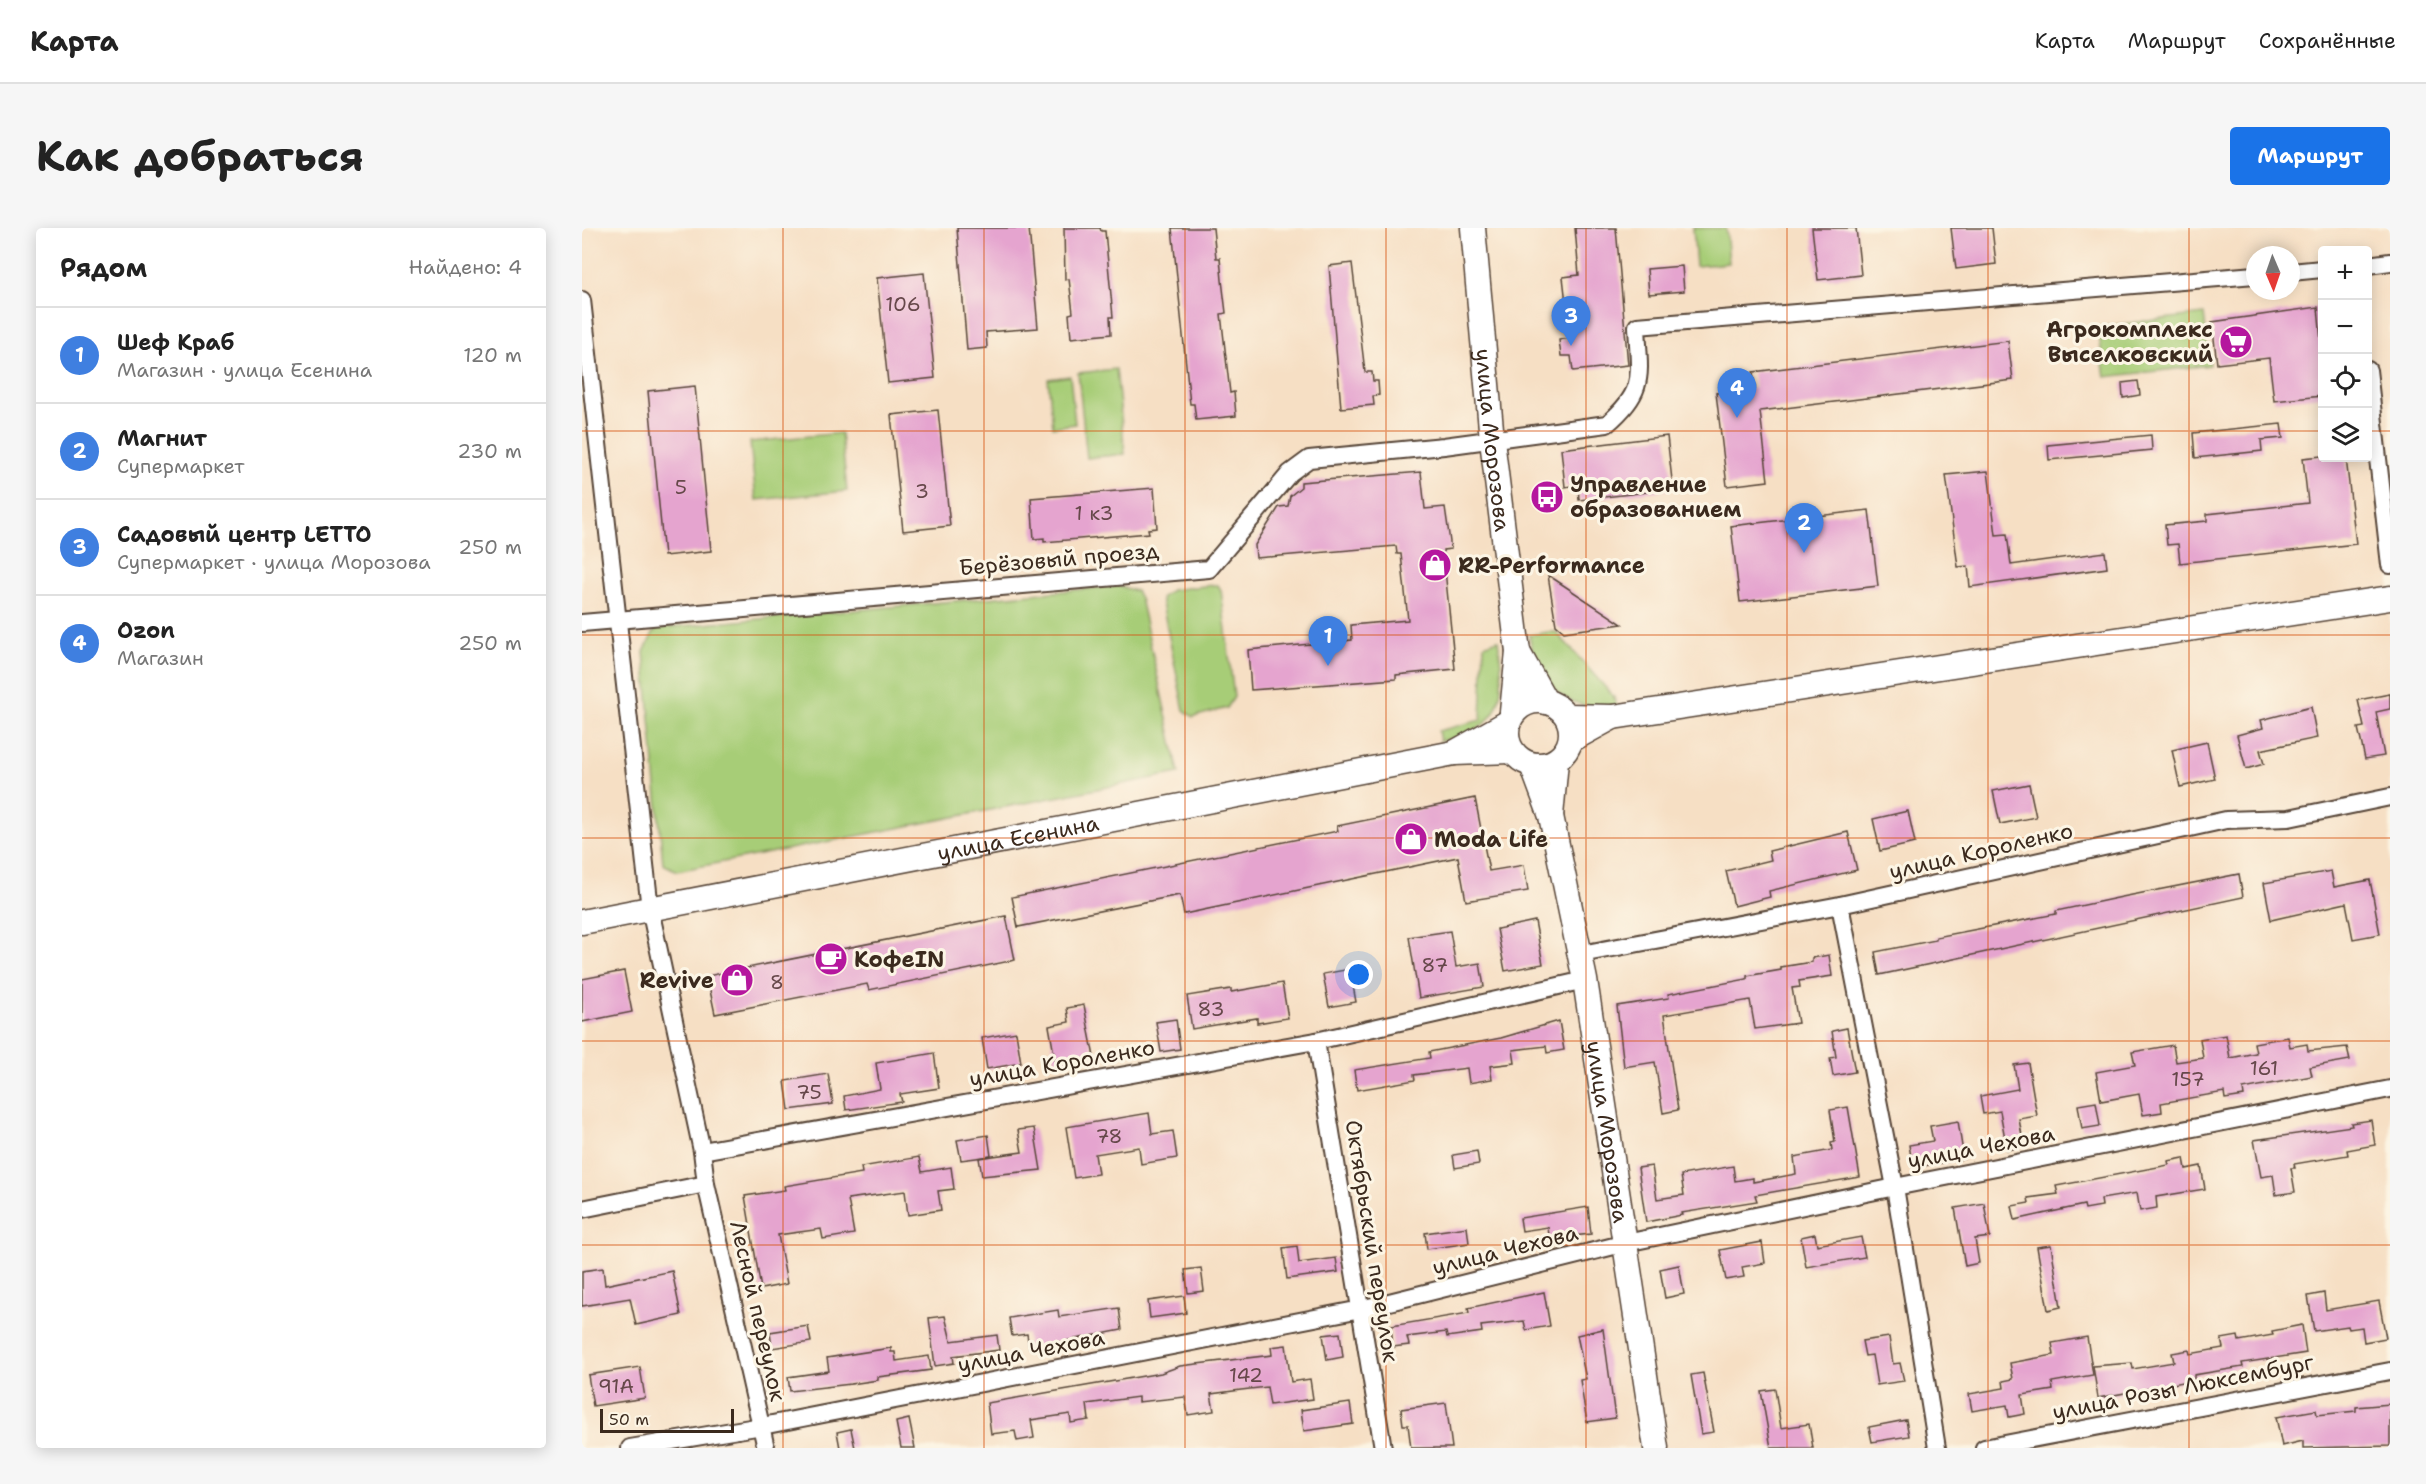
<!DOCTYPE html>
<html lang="ru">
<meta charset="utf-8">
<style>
body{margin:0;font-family:"Shantell Sans",sans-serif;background:#f6f6f6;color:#222}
.controls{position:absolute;right:18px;top:18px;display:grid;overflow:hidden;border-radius:6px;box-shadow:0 3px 15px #0003}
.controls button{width:54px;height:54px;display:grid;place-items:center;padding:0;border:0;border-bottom:2px solid #e0e0e0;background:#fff;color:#222;font:30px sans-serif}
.compass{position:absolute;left:1664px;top:18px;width:54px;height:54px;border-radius:50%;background:#fff;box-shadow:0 3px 15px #0003;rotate:178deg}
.scale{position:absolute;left:18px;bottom:15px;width:134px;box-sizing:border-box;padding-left:6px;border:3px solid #3b2a1e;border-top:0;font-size:16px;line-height:21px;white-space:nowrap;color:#3b2a1e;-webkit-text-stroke:4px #fcf5e5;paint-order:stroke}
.you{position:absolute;left:777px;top:747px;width:21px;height:21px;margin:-15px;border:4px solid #fff;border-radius:50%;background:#1a73e8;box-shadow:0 0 0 9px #1a73e833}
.badge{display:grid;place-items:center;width:39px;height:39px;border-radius:50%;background:#1a73e8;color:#fff;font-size:20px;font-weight:700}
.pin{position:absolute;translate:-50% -50px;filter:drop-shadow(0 2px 3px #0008)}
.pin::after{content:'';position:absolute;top:32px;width:21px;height:18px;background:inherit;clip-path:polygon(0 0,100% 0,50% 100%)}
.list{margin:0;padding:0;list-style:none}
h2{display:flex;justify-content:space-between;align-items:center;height:78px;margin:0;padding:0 24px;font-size:26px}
h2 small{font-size:20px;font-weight:400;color:#767676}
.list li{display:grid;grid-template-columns:39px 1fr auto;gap:18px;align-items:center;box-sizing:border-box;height:96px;padding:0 24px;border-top:2px solid #e0e0e0}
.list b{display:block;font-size:22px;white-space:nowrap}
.list p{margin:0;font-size:20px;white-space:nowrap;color:#767676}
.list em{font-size:20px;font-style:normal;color:#767676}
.icon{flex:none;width:33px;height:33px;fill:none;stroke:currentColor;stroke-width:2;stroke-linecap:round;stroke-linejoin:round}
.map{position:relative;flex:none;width:1808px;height:1220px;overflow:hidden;border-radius:6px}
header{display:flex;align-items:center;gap:36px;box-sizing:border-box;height:84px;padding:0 30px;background:#fff;border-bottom:2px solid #e0e0e0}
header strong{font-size:28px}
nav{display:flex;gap:33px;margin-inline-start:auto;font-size:21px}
.intro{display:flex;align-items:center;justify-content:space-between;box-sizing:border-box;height:144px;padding:0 36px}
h1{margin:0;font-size:42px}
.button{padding:15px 27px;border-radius:6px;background:#1a73e8;color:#fff;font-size:21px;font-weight:700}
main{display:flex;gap:36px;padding:0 36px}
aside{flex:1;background:#fff;border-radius:6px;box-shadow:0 3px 15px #0003}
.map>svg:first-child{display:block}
</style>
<header>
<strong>Карта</strong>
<nav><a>Карта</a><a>Маршрут</a><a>Сохранённые</a></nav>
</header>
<div class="intro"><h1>Как добраться</h1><a class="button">Маршрут</a></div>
<main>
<aside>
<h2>Рядом<small>Найдено: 4</small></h2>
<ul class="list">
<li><span class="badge" style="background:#3f7fe0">1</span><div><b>Шеф Краб</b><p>Магазин · улица Есенина</p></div><em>120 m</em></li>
<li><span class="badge" style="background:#3f7fe0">2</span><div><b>Магнит</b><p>Супермаркет</p></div><em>230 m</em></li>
<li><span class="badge" style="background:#3f7fe0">3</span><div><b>Садовый центр LETTO</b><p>Супермаркет · улица Морозова</p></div><em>250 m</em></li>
<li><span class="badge" style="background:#3f7fe0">4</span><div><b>Ozon</b><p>Магазин</p></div><em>250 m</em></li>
</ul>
</aside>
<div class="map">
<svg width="1808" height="1220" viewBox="0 0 1808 1220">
<rect width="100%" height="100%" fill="#fcf5e5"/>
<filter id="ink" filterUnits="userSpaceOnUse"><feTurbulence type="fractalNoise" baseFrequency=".0167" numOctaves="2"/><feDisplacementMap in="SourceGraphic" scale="12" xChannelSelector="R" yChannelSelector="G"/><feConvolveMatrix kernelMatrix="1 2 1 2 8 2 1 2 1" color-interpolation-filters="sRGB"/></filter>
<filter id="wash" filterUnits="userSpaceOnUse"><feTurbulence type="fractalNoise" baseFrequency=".008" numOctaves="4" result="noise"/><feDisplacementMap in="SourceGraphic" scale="24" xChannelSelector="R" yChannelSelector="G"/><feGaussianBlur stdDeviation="1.35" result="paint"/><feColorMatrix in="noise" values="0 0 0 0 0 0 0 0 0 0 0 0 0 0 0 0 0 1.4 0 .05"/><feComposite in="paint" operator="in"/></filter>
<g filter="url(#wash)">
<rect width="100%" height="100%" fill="#f6dfc4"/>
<g fill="#a7cd77" stroke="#717c4a" stroke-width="1.5">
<path d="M1111 0H1144L1147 35 1114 38Z"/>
<path d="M1622 86 1628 137 1523 149 1516 99Z"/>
<path d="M534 141 543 226 505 230 496 145Z"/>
<path d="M488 148 493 196 471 199 466 151Z"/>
<path d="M259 205 265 263 174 272 168 214Z"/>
<path d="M631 357H636L639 362 652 469 645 480 611 489 602 482 579 370 589 362Z"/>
<path d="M536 358 554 363 558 370 597 545 95 643 81 636 62 424 72 403 79 400Z"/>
<path d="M966 404H974L1032 469 1035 480C981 482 957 459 947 407Z"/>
<path d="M916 412C924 468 923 502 858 513L856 503 899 492 902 417Z"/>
</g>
<g id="blocks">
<g fill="#e5a4cf">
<path d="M375 0H447L456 100 404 104 405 120 385 122Z"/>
<path d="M482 0H518L519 3H523L531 89H528L529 106 489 110 487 86 491 85 487 51 483 52Z"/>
<path d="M590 0H631L634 30H638L640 52 644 85 639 86 648 165 652 164 654 188 614 192 612 176H608Z"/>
<path d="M993 0H1034L1046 137 991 143 989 128H979L977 112 988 110 981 49 997 47Z"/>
<path d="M1230 0H1274L1279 47 1236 52Z"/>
<path d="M1369 0H1410L1414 36 1374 41Z"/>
<path d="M770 35 783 144H790L791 153H796L797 167 791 168 792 177 759 180 747 38Z"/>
<path d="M1100 38 1102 63 1067 66 1065 41Z"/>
<path d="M342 45 353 150 306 155 295 50Z"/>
<path d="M1736 79 1740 124V168L1692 173 1687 130 1635 136 1630 94Z"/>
<path d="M1426 113 1431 152 1178 183 1186 253 1145 258 1134 165 1173 160 1171 144Z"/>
<path d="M1556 153 1558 167 1541 170 1540 155Z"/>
<path d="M113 158 129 323 82 328 66 163Z"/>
<path d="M356 182 368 298 321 303 309 187Z"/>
<path d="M1699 196 1701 210 1679 212 1680 223 1613 230 1611 205Z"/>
<path d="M1569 207 1570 222 1467 232 1466 217Z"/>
<path d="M1085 208 1091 261 997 272 996 257 983 259 979 221Z"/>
<path d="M1740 228 1764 230 1774 316 1598 335 1596 316 1585 317 1583 297 1625 293V286L1726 275 1721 230Z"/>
<path d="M1406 243 1414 307 1425 306 1429 337 1523 324 1525 340 1388 359 1386 338 1376 339 1364 247Z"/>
<path d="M839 244 843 281 863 279 869 321 861 322 873 441 814 447V451L669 462 666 422 770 412 769 397 826 392 819 326H815L814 318 674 330 673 317 697 279 706 278 708 268 719 259V254Z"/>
<path d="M572 260 575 300 566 301 567 305 462 314V310L452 311 449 270Z"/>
<path d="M1287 282 1296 358 1158 374 1149 298Z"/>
<path d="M966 347 1040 396 982 404 974 397Z"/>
<path d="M1808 466V481L1794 484 1802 528 1783 531 1776 500 1782 499 1776 472Z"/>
<path d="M1729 479 1735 510 1678 522 1682 536 1664 541 1655 507 1681 500 1679 492Z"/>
<path d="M1625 514 1633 551 1598 559 1590 522Z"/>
<path d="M1447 556 1454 589 1418 596 1411 563Z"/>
<path d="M893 570 907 643 942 637 946 663 884 673 876 629 602 686 598 667 436 699 430 669 756 603 755 598Z"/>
<path d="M1326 583 1333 615 1298 623 1291 591Z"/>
<path d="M1266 604 1275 642 1187 663 1188 669 1152 678 1144 643 1189 632 1187 623Z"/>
<path d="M1749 643 1752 659 1788 652 1798 706 1771 711 1764 675 1689 692 1682 655Z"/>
<path d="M1657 646 1661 669 1297 747 1293 724 1354 712V709L1474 686V683L1540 669Z"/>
<path d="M424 688 433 732 287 762 285 756 133 786 125 748Z"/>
<path d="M953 693 961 736 923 743 915 701Z"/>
<path d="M868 703 874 739 898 735 902 759 837 770 827 709Z"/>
<path d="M1247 727 1250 748 1217 753 1218 759 1210 760 1216 795 1173 801 1168 772 1082 787 1096 882 1081 885 1073 834 1042 839 1035 778 1087 770 1086 766 1165 751V748L1199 742V739L1230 734V730Z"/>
<path d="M768 741 774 774 747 779 741 746Z"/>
<path d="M42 743 50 784 0 794V751Z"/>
<path d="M700 755 706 790 675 795V790L610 801 605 768 649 761V764Z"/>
<path d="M502 777 512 829 474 837 467 798 487 794 485 780Z"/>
<path d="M594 791 598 821 579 824 574 794Z"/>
<path d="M977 793 982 822 965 825 964 818 931 822 933 835 908 838 910 851 887 855 885 840 832 847 833 852 775 862 772 842 848 830 847 824 919 810Z"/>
<path d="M1265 800 1273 844 1251 848 1248 830 1254 829 1250 803Z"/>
<path d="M434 804 439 835 405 841 400 810Z"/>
<path d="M1644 807 1648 830 1674 825 1672 815 1706 809 1708 819 1725 816 1726 823 1765 819 1768 832 1728 839 1730 848 1661 861 1662 868 1643 871 1642 864 1579 875 1580 884 1561 887 1557 866 1519 873 1514 844 1553 837 1550 824 1591 817 1594 834 1621 830 1618 811Z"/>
<path d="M352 825 357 860 318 866 320 874 264 882 262 868 298 861 294 835Z"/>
<path d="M1446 835 1455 888 1437 891 1442 919 1425 922 1418 883 1401 886 1398 868 1436 861 1432 837Z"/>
<path d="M246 846 251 876 207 882 203 853Z"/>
<path d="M1514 874 1518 898 1500 901 1496 877Z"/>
<path d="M1266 879 1278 949 1173 967 1175 973 1099 985 1100 987 1064 994 1056 940 1070 938 1075 971 1102 967 1099 947 1151 938 1153 953 1171 950V954L1214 946 1212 929 1250 922 1249 915 1253 914 1248 882Z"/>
<path d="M567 885 570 906 591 903 595 930 559 936 557 919 513 926 516 946 492 950 484 899Z"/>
<path d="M1789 892 1793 917 1765 922 1766 927 1712 936 1713 940H1709L1713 964 1694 967 1691 947 1679 949 1672 912 1770 898 1769 895Z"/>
<path d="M1376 893 1382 931 1331 940 1327 917 1351 913 1348 898Z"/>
<path d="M452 900 459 942 400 948 397 930 440 924 436 902Z"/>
<path d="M406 907 409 928 379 932 375 912Z"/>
<path d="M895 923 897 936 873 940 871 927Z"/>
<path d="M337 929 340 944 369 939 372 961 356 963 359 982 326 987 323 963 266 971 272 1006 241 1011 239 1001 196 1007 205 1056 179 1061 163 968 203 962 202 958 280 945 279 939Z"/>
<path d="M1602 930 1604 941 1619 938 1623 961 1574 969 1575 980 1558 983 1555 965 1519 971 1520 978 1503 981 1502 977 1433 992 1430 978 1447 975 1446 970 1476 966 1474 958 1587 937 1586 933Z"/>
<path d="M1402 975 1408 1009 1393 1011 1397 1035 1383 1038 1373 980Z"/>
<path d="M1006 979 1009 1006 981 1009V1014L968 1016 966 999 940 1003 938 990Z"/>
<path d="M885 999 887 1015 845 1021 843 1005Z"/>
<path d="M1233 1006 1235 1017 1279 1009 1283 1029 1224 1039 1219 1009Z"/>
<path d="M1180 1014 1183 1035 1160 1039 1162 1049 1144 1052 1138 1022Z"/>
<path d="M1469 1017 1479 1079 1466 1082 1455 1019Z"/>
<path d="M715 1018 717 1035 754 1030 756 1044 705 1051 701 1020Z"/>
<path d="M1097 1037 1102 1066 1083 1070 1078 1041Z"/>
<path d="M21 1040 23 1057 90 1043 99 1087 54 1097 48 1070 0 1078V1043Z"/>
<path d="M619 1040 622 1063 606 1065 603 1042Z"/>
<path d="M962 1064 968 1098 944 1102 942 1093 899 1098 900 1104 865 1109 864 1104 825 1109 827 1117 811 1119 809 1098 887 1085 886 1080Z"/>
<path d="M1742 1065 1744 1082 1797 1073 1804 1110 1782 1114 1780 1099 1767 1101 1766 1098 1732 1103 1726 1068Z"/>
<path d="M602 1068 604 1085 568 1090 566 1073Z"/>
<path d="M537 1080 540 1102 447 1120 445 1106 430 1108 427 1090 476 1082 477 1089Z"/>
<path d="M363 1088 369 1113 415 1107 417 1122 371 1128 372 1135 353 1138 347 1090Z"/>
<path d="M1720 1097 1724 1125 1660 1135 1661 1139 1612 1147V1152L1516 1170 1511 1138 1550 1135 1551 1141 1592 1134 1590 1125 1607 1122 1608 1126 1641 1120 1639 1111 1656 1108 1657 1113 1691 1107 1690 1103Z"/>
<path d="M226 1098 229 1114 190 1120 188 1104Z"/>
<path d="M1021 1101 1033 1190 1005 1194 998 1152 1004 1151 995 1107Z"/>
<path d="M758 1105 761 1129 745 1132 741 1107Z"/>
<path d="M1307 1109 1311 1136 1318 1135 1322 1153 1295 1157 1290 1127 1283 1128 1280 1113Z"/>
<path d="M1505 1109 1511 1147 1470 1154 1471 1162 1440 1167 1443 1186 1427 1189 1425 1177 1390 1183 1387 1166 1422 1160 1421 1153 1431 1151 1428 1135 1472 1127 1470 1115Z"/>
<path d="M704 1117 709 1154 728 1151 731 1171 688 1177 685 1159 659 1162 629 1166 632 1183 606 1187 603 1169 556 1174V1169L505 1176 507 1192 489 1195 488 1186 449 1192 452 1210 435 1213 433 1203 409 1206 405 1175 579 1145 598 1138 690 1127 689 1119Z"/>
<path d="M309 1120V1124H313L314 1133 347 1128 349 1142 296 1149V1152L269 1156 208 1163 206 1149 247 1143 245 1130Z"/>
<path d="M58 1139 63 1170 11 1178 6 1147Z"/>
<path d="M1121 1145 1132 1204 1119 1206 1109 1147Z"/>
<path d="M1193 1161 1199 1200 1227 1196 1231 1220H1189L1179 1163Z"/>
<path d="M768 1175 771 1196 722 1203 719 1182Z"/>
<path d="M864 1175 870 1220H829L826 1197H821L819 1181Z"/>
<path d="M1808 1176V1218L1721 1220V1213L1700 1218 1694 1189 1734 1182 1735 1187 1774 1183V1179Z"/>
<path d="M327 1191 333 1220H319L314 1194Z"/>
<path d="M1324 1192 1327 1208 1290 1214 1287 1199Z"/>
<path d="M269 1201 273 1220H258L255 1204Z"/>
</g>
</g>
</g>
<g filter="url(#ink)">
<use href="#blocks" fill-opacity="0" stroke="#574537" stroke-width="1.5"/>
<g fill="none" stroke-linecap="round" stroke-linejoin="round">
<defs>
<g id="street">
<path d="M1786 37 1808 34"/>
<path d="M1709 44 1740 41"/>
<path d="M0 72 68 681 120 923"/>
<path d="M1786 142 1808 337"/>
<path d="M0 395 627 341 708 245 727 231 862 218 1025 196C1065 162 1057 147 1055 98L1673 47"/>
<path d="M1258 677 1313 959 1355 1220"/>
<path d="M999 726 1258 677 1644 592 1707 590 1808 569"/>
<path d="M734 813 801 1220"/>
<path d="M0 981 124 956"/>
<path d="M48 1220 180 1198 779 1081 1044 1015 1313 959 1808 861"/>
<path d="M184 1220 124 956 120 923 734 813 1003 752"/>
<path d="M1402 1220 1808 1143"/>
</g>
<g id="secondary">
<path id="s1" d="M891 0 910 212 936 424"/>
<circle cx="957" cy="505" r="32"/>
<path d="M930 484 936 424 964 474"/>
<path d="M985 488 1031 489 989 512"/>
<path d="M1031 489 1808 370"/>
<path d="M925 495 872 525 929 523"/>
<path d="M950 537 969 588 974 533"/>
<path id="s2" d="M969 588 1003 752 1074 1220"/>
<path id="s3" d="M0 694 872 525"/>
</g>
</defs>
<use href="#street" stroke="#574537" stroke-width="20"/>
<use href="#secondary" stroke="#574537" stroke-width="27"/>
<use href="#street" stroke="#fff" stroke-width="16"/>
<use href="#secondary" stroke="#fff" stroke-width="24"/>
</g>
</g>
<path fill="none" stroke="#d7540e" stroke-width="1.5" stroke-opacity="0.55" d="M201 0V1220M402 0V1220M603 0V1220M804 0V1220M1004 0V1220M1205 0V1220M1406 0V1220M1607 0V1220M0 203H1740M1786 203H1808M0 407H1808M0 610H1808M0 813H1808M0 1017H1808"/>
<defs>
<symbol id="supermarket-disc" viewBox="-11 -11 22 22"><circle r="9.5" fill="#b5179e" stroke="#fcf5e5"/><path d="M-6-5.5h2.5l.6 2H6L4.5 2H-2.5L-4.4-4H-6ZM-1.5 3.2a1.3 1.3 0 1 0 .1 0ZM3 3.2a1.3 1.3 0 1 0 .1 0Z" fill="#fff"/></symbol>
<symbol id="bus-disc" viewBox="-11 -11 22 22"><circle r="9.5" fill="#b5179e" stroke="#fcf5e5"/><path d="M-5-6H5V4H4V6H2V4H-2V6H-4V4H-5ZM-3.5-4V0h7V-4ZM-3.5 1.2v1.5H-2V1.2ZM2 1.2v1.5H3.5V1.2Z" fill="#fff"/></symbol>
<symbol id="shop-disc" viewBox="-11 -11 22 22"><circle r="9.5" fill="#b5179e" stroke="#fcf5e5"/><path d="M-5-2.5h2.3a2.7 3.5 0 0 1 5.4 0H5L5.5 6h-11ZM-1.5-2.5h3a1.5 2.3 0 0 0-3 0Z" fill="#fff"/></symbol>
<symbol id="cafe-disc" viewBox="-11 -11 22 22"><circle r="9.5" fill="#b5179e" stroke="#fcf5e5"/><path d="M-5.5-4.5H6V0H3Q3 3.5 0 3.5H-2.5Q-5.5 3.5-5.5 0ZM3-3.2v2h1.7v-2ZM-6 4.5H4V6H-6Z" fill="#fff"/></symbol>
</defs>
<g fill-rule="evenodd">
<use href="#supermarket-disc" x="1635" y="95" width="38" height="38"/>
<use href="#bus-disc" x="946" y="250" width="38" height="38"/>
<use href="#shop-disc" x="834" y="318" width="38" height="38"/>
<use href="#shop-disc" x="810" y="592" width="38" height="38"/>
<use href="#cafe-disc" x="230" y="712" width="38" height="38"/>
<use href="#shop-disc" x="136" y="733" width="38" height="38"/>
</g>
<g text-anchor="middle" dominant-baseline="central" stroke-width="6" stroke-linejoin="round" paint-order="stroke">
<g font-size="20" fill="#66484a">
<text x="321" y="76">106</text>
<text x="99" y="259">5</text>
<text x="340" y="263">3</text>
<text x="512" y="285">1 к3</text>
<text x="853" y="737">87</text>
<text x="195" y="754">8</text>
<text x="629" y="781">83</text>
<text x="1682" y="840">161</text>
<text x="1606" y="851">157</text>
<text x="227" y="864">75</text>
<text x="527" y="908">78</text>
<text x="664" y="1147">142</text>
<text x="34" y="1158">91А</text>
</g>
<g font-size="22" font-weight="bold" fill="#3b2a1e" stroke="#fcf5e5" text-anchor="start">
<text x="1631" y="101" text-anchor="end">Агрокомплекс<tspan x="1631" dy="25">Выселковский</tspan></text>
<text x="988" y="256">Управление<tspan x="988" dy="25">образованием</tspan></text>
<text x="876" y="337">RR-Performance</text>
<text x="852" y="611">Moda Life</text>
<text x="272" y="731">КофеIN</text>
<text x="132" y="752" text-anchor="end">Revive</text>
</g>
<g font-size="22" fill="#3b2a1e" stroke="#fcf5e5">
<text stroke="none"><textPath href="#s1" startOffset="213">улица Морозова</textPath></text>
<text transform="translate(477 331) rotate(-5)">Берёзовый проезд</text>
<text stroke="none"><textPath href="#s3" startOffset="444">улица Есенина</textPath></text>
<text transform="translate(1399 623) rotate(-13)">улица Короленко</text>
<text transform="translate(480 835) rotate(-10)">улица Короленко</text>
<text stroke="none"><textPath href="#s2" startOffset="321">улица Морозова</textPath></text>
<text transform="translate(1399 919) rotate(-11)">улица Чехова</text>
<text transform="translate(790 1013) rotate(81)">Октябрьский переулок</text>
<text transform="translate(923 1022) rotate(-14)">улица Чехова</text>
<text transform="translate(176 1083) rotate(77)">Лесной переулок</text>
<text transform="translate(449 1123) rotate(-11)">улица Чехова</text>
<text transform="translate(1601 1159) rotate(-11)">улица Розы Люксембург</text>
</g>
</g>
</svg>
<div class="controls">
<button>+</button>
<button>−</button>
<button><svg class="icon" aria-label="locate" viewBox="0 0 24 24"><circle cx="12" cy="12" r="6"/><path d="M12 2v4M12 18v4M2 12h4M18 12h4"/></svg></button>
<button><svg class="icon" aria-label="layers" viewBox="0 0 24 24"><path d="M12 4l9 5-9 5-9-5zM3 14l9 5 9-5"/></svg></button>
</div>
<svg class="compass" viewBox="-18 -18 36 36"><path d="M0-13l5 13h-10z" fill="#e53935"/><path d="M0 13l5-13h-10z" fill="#767676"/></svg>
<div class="scale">50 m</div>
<div class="you"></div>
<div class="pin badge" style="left:746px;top:438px;background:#3f7fe0">1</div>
<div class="pin badge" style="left:1222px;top:325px;background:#3f7fe0">2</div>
<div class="pin badge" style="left:989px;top:118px;background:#3f7fe0">3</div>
<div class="pin badge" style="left:1155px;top:190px;background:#3f7fe0">4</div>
</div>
</main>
